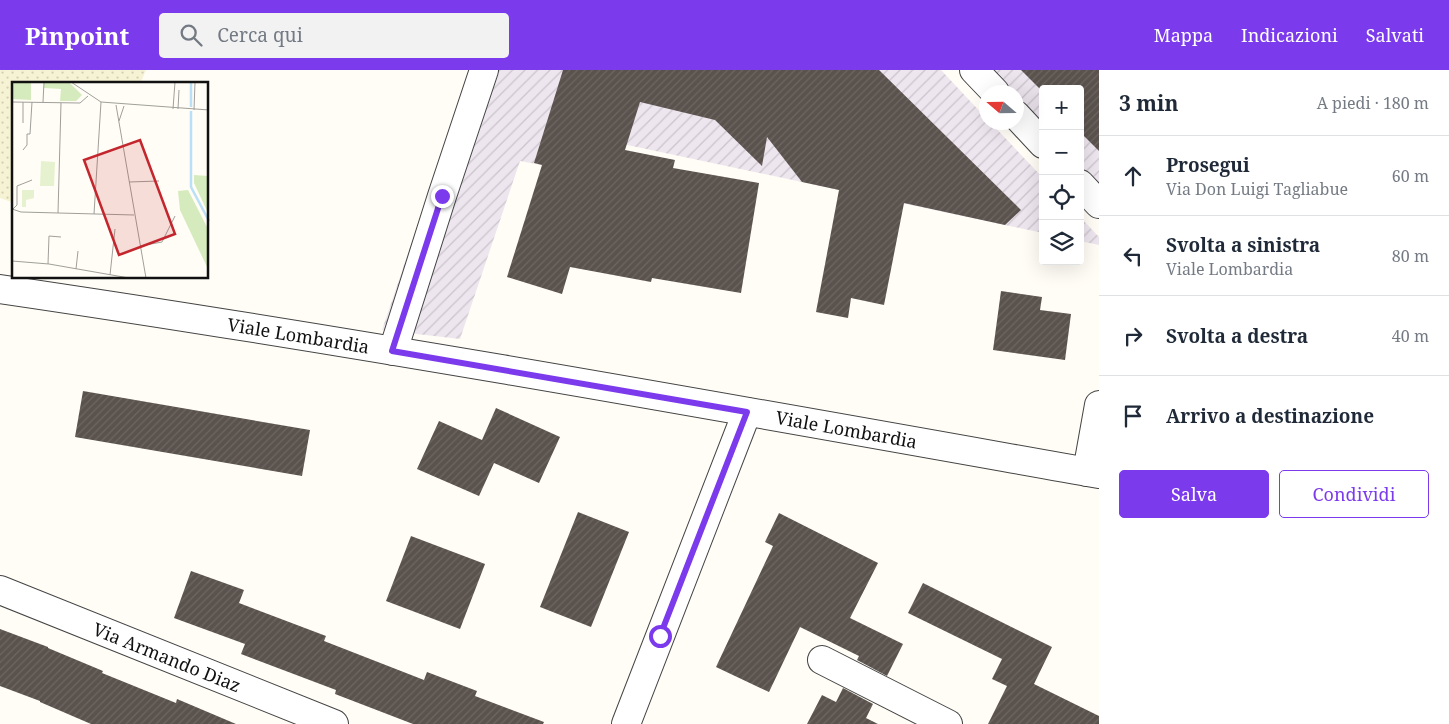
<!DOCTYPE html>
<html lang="it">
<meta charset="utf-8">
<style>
body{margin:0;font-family:"Noto Serif",serif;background:#f2f2f3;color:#1f2937}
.controls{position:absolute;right:15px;top:15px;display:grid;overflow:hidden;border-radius:5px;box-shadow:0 5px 20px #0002}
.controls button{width:45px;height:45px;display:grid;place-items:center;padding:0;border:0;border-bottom:1px solid #e0e1e3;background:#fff;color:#1f2937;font:25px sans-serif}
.compass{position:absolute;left:979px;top:15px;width:45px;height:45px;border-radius:50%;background:#fff;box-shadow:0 5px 20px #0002;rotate:290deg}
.stop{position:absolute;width:15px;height:15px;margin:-11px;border:4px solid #7c3aed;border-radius:50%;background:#fff}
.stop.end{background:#7c3aed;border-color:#fff;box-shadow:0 1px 5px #0008}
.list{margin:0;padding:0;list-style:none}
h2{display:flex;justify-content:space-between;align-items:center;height:65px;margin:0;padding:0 20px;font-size:21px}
h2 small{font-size:16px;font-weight:400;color:#747a83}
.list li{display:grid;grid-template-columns:32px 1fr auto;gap:15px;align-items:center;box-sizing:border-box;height:80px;padding:0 20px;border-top:1px solid #e0e1e3}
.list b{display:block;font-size:19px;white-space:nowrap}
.list p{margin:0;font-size:16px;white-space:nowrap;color:#747a83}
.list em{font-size:16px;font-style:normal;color:#747a83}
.actions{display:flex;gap:10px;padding:15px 20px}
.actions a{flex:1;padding:11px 0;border:1px solid #7c3aed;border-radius:5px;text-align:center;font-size:18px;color:#7c3aed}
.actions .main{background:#7c3aed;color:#fff}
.icon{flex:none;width:28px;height:28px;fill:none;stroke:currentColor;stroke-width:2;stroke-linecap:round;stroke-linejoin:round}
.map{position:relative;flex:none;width:1099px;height:654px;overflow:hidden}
header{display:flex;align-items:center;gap:30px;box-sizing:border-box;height:70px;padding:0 25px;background:#7c3aed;color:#fff}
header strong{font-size:24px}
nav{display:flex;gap:28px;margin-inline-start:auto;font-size:18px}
.search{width:350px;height:45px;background:#f2f2f3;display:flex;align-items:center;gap:12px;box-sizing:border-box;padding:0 18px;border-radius:5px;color:#747a83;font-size:19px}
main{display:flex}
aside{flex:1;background:#fff}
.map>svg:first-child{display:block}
</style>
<header>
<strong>Pinpoint</strong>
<div class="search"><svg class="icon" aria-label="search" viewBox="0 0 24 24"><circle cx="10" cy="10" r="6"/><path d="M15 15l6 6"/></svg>Cerca qui</div>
<nav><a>Mappa</a><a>Indicazioni</a><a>Salvati</a></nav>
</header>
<main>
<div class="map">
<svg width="1099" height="654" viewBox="0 0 1099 654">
<defs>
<pattern id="industrial-furrows" width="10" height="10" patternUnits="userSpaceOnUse" patternTransform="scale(1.25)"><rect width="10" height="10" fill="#eee6ef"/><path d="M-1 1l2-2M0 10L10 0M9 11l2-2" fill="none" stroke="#cbc4cc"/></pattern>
<pattern id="farmland-dots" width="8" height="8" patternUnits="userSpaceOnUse" patternTransform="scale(1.25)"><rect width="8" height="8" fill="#f6f3d4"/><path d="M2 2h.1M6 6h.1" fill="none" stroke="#d2cfb5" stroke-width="1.8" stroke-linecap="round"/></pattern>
<pattern id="building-hatch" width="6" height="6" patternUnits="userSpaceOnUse" patternTransform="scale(1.25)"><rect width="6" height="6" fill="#5a524d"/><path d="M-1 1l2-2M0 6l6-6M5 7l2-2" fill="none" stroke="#6d6662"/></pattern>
</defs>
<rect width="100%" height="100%" fill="#fffdf5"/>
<g fill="url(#industrial-furrows)">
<path d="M470 0H941L986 48V52L991 53 1043 108V163L618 73 611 108 520 91 460 269 382 260Z"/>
<path d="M991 0H1099V115L1080 95V19H1043V55L1017 27 1016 22H1012Z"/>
<path d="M1080 147 1099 167V175L1080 171Z"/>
</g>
<path fill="url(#farmland-dots)" d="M0 0H146L140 14H14V133L0 128Z"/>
<g fill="url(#building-hatch)">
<path d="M563 0H879L1021 140 1005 155 904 133 884 235 851 228 848 248 816 242 839 120 802 112 767 67 762 96 715 50 640 32 625 80 675 90 673 98 759 113 741 223 652 208 651 212 570 197 562 224 507 207 542 95 534 93Z"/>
<path d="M1021 0H1099V81L1080 62V19H1043V22Z"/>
<path d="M1001 221 1042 227 1040 240 1071 244 1065 290 993 280Z"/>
<path d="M83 321 310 360 302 406 75 367Z"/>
<path d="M496 338 560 367 539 413 494 393 479 426 417 399 439 351 482 370Z"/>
<path d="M578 442 629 462 591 557 540 537Z"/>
<path d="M779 443 878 493 850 548 903 574 887 606 857 590 859 586 800 557 769 622 716 597 773 476 765 472Z"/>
<path d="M411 466 485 494 460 559 386 531Z"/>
<path d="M191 501 244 520 239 533 326 566 324 571 424 610 427 602 477 621 475 626 544 652 543 654H413L335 624 336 620 241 584 245 574 174 548Z"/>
<path d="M923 513 1052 577 1034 614 1099 646V654H988L1007 616 992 609 1002 589 908 543Z"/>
<path d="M0 559 48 577V578L103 601 102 603 176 633 177 629 236 654H91L40 632V631L0 616Z"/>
<path d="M843 618 873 634 866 648 878 654H807L822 625 836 632Z"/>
</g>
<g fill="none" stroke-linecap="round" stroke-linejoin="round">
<defs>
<g id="minor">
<path d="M974 0 995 22"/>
<path d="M1016 45 1043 74"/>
<path d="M1080 114 1099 134"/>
<path id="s1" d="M0 219C368 273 733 339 1099 404"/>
<path d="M393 281 442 126 484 0"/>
<path d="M1087 402 1099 335"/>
<path id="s2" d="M0 520 334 654"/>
<path d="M822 590 948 654"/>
<path d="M626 654 747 342"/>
</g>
</defs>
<use href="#minor" stroke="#444" stroke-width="30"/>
<use href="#minor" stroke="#fff" stroke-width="28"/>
</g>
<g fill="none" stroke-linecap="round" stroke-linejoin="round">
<path stroke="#7c3aed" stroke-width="6" d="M442 126 392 281 747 342 660 566"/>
</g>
<g text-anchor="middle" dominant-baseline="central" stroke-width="5" stroke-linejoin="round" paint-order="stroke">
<g font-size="18" fill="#111" stroke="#fff">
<text stroke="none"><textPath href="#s1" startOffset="302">Viale Lombardia</textPath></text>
<text stroke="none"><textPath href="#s1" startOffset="858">Viale Lombardia</textPath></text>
<text stroke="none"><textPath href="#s2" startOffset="180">Via Armando Diaz</textPath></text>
</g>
</g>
<g transform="translate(12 12)">
<rect width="196" height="196" fill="#fffdf5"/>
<path d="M32 0H57L70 13 64 19H48L49 7 32 6ZM182 93 196 94V131L182 101ZM176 108 196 147V187L168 128 166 109Z" fill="#d5ebbd"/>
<path d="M0 0H19V18L0 17Z" fill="#d5ebbd"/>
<path d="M29 79 43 80 42 104H28ZM10 108H22V116L14 118V125H10Z" fill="#e6f2cf"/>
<path fill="none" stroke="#b9e0f7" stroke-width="2.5" d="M179 0V25M179 29V105L197 139"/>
<path fill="none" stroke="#a09f9a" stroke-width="1" d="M59 0 89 20 197 28M0 20 68 21 76 14M11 20V41M31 20 32 0M104 23 134 196M161 27 163 0M166 27 167 8M182 28 183 0M107 39 112 24M11 68 15 63V52H18L20 20M117 100 147 99M0 127 9 130 122 133M1 127 5 123V104L20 98M46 131 49 21M82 132 89 20M128 164 150 160 163 134M0 179 37 182 117 196M36 182 37 154 49 155M64 187 66 169M98 193 103 147"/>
<path fill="#c4262e" fill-opacity="0.15" stroke="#c4262e" stroke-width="2.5" d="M128 58 163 152 107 173 72 78Z"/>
<rect width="196" height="196" fill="none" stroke="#111" stroke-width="2.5"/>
</g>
</svg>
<div class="controls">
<button>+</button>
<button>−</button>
<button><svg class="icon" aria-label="locate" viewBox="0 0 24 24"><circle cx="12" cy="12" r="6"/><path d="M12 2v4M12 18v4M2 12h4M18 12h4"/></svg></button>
<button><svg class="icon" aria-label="layers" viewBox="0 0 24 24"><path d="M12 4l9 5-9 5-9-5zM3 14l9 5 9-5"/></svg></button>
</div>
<svg class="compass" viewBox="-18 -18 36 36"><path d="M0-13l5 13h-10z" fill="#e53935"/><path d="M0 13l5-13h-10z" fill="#747a83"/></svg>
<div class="stop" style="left:660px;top:566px"></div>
<div class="stop end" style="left:442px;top:126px"></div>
</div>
<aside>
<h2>3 min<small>A piedi · 180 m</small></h2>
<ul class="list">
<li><svg class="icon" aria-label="ahead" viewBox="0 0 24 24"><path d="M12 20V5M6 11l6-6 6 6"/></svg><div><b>Prosegui</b><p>Via Don Luigi Tagliabue</p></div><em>60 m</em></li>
<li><svg class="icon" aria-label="left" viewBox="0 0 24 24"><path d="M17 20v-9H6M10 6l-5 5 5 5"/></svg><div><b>Svolta a sinistra</b><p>Viale Lombardia</p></div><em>80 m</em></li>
<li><svg class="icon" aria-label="right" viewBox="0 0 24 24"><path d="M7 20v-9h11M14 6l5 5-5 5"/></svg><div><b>Svolta a destra</b></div><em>40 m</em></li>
<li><svg class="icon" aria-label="arrive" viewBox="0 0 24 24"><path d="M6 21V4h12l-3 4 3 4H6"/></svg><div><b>Arrivo a destinazione</b></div></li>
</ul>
<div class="actions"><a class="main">Salva</a><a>Condividi</a></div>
</aside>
</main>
